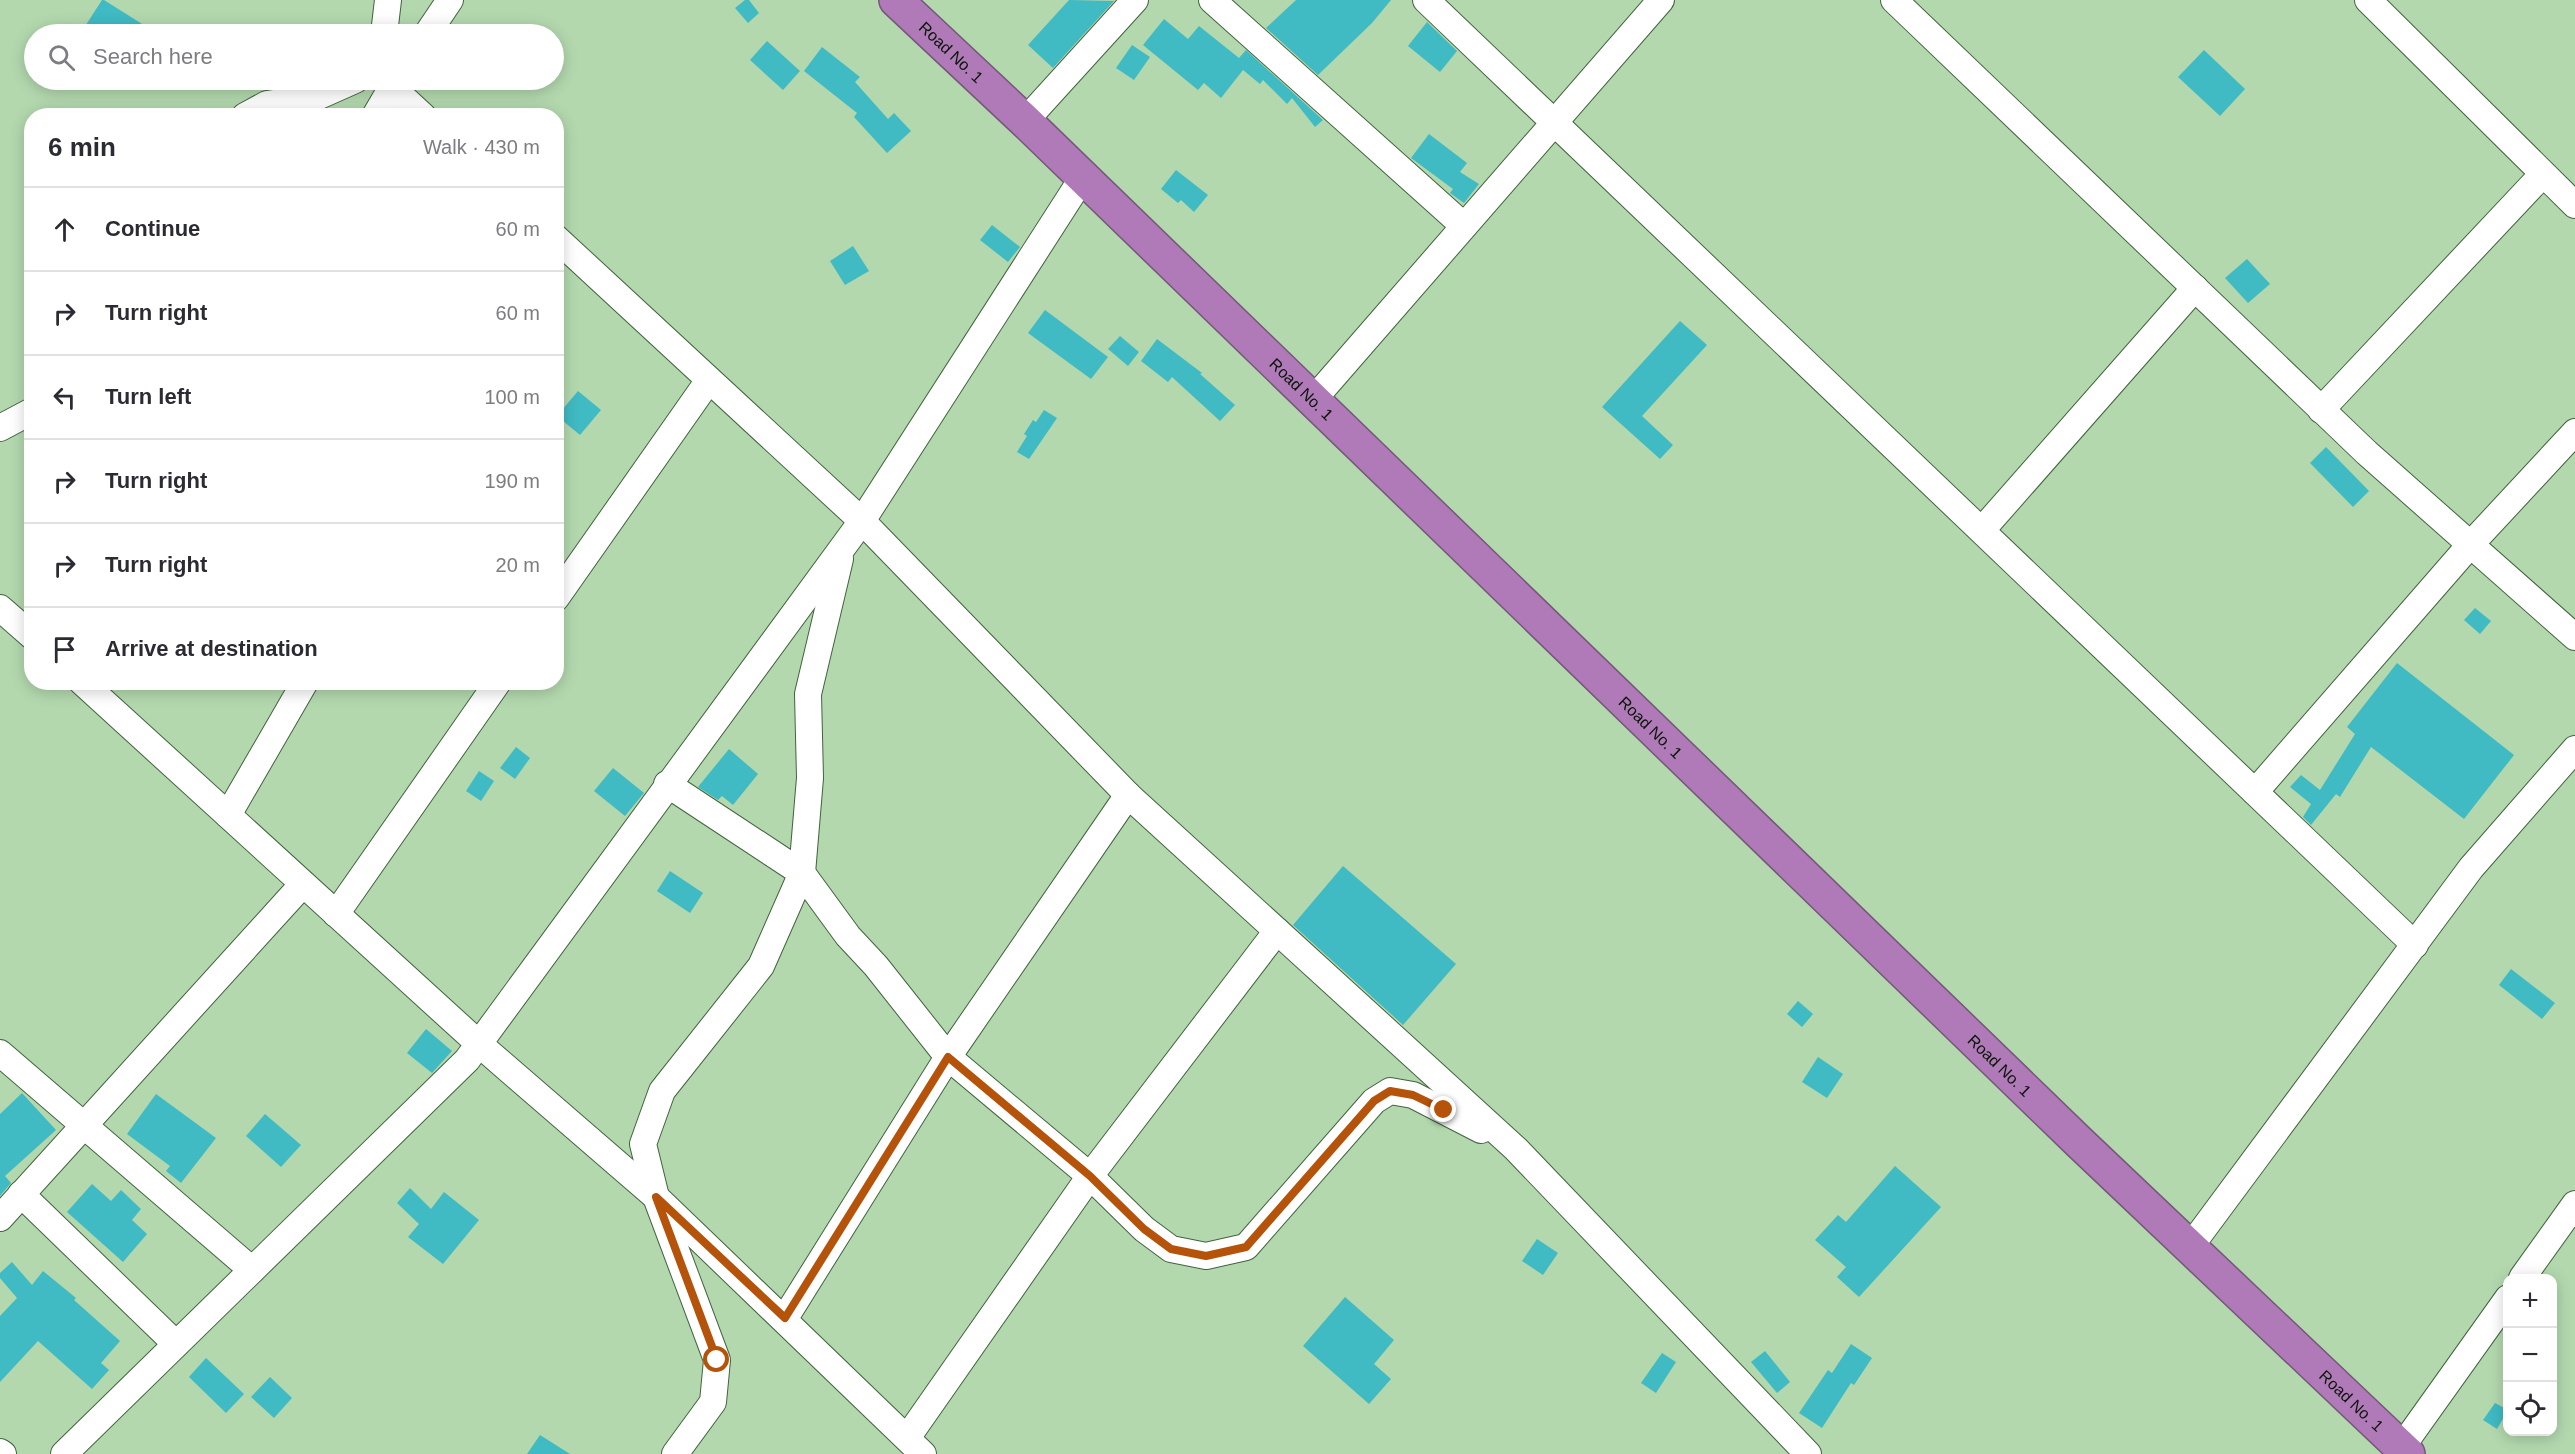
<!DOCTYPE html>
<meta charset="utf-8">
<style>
body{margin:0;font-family:Helvetica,sans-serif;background:#f7f7f7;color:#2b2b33}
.controls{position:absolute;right:18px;bottom:18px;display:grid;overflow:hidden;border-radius:12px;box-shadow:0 3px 15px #0003}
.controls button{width:54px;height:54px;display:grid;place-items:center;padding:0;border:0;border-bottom:2px solid #e1e1e2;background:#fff;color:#2b2b33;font:30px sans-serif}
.stop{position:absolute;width:18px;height:18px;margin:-14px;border:4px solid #b45309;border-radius:50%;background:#fff}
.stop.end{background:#b45309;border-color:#fff;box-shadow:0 2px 6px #0008}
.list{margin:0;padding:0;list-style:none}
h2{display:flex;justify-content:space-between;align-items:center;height:78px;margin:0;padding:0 24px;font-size:26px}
h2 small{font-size:20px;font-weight:400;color:#7c7c81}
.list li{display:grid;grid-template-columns:39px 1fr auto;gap:18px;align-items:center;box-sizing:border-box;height:84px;padding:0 24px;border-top:2px solid #e1e1e2}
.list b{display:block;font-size:22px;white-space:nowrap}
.list em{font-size:20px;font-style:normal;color:#7c7c81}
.icon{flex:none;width:33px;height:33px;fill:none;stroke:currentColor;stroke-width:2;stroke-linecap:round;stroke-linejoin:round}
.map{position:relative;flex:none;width:2575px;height:1454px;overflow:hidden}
.search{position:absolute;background:#fff;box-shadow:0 3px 15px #0003;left:24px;top:24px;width:540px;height:66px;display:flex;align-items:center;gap:15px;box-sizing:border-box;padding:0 21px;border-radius:33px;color:#7c7c81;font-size:22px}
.panel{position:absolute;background:#fff;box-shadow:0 3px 15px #0003;left:24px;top:108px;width:540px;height:582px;border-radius:24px}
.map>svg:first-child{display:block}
</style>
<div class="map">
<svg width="2575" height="1454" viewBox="0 0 2575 1454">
<rect width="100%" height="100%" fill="#b3d8ae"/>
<g fill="#40bac3">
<path d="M102 0H104L158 34H80Z"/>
<path d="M745 0H749L759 13 748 23 735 8Z"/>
<path d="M1069 0 1114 1 1053 68 1028 45Z"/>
<path d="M1296 0H1391L1372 23 1318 75 1266 28Z"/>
<path d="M1164 19 1188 39 1199 26 1239 58 1246 50 1323 120 1315 127 1292 98 1287 104 1263 80 1260 84 1243 70 1221 98 1204 83 1198 90 1143 45Z"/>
<path d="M1427 22 1457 51 1440 72 1408 46Z"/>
<path d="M767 41 800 71 783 90 750 60Z"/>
<path d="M1132 45 1150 57 1134 80 1116 68Z"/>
<path d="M822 47 860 77 855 82 888 119 894 113 911 131 887 153 854 117 857 113 804 71Z"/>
<path d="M2204 50 2245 89 2220 116 2178 77Z"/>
<path d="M1429 134 1467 163 1460 172 1479 184 1464 203 1450 193 1453 189 1411 158Z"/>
<path d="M1176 170 1208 195 1194 212 1181 200 1178 203 1161 189Z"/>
<path d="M992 225 1020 247 1008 262 980 240Z"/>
<path d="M853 246 869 271 845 285 830 261Z"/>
<path d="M2247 259 2270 284 2248 303 2225 278Z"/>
<path d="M1045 310 1108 357 1091 379 1028 333Z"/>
<path d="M1680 321 1707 345 1642 416 1673 445 1660 459 1602 407Z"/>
<path d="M1120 336 1139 352 1128 366 1108 349Z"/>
<path d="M1157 339 1202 373 1200 374 1235 405 1220 421 1172 377 1168 382 1141 361Z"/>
<path d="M578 391 601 410 580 435 557 416Z"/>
<path d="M1044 410 1057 418 1029 459 1017 452 1027 436 1024 434 1033 420 1036 422Z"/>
<path d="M2326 447 2369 491 2353 507 2310 463Z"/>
<path d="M2475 608 2491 621 2480 634 2464 620Z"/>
<path d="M2397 663 2514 755 2464 819 2371 747 2340 797 2336 794 2311 825 2303 817 2311 804 2290 787 2301 775 2320 790 2355 734 2347 727Z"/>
<path d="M516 747 530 758 515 779 500 768Z"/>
<path d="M729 749 758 774 733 805 722 796 718 800 698 787Z"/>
<path d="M613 768 644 793 625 816 594 791Z"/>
<path d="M479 771 494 781 481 801 466 791Z"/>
<path d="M1343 866 1456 964 1403 1025 1293 925Z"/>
<path d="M670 871 703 893 690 913 657 891Z"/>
<path d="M2511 969 2555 1003 2542 1019 2499 985Z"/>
<path d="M1798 1001 1813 1014 1802 1027 1787 1014Z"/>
<path d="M426 1029 452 1051 432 1073 407 1053Z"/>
<path d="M1818 1057 1843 1074 1827 1098 1802 1082Z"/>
<path d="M22 1093 56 1130 5 1176 11 1183 0 1196V1114Z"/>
<path d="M156 1094 216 1138 181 1183 166 1171 170 1166 127 1134Z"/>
<path d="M265 1114 301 1145 281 1167 246 1136Z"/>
<path d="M1895 1166 1941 1207 1859 1297 1837 1277 1846 1267 1815 1240 1838 1215 1846 1222Z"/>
<path d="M92 1184 111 1201 121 1190 141 1209 132 1220 147 1234 123 1262 67 1212Z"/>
<path d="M410 1188 431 1209 444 1192 479 1220 443 1264 408 1237 419 1224 397 1203Z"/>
<path d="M1537 1239 1558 1253 1543 1275 1522 1261Z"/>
<path d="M12 1262 32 1285 43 1271 76 1298 74 1300 120 1341 101 1363 109 1370 92 1389 38 1341 0 1382V1316L17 1298 0 1278V1273Z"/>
<path d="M1345 1297 1394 1340 1374 1364 1391 1379 1369 1404 1303 1346Z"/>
<path d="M1851 1344 1872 1358 1854 1385 1851 1383 1822 1428 1799 1413 1828 1370 1832 1373Z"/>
<path d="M1765 1351 1790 1382 1777 1393 1751 1362Z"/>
<path d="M1662 1353 1676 1362 1656 1393 1641 1383Z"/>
<path d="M206 1358 244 1394 226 1413 189 1377Z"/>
<path d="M270 1377 292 1398 274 1418 251 1397Z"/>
<path d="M2495 1403 2508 1410 2497 1429 2483 1420Z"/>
<path d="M540 1435 570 1454H527Z"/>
</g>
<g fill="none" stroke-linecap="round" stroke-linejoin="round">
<defs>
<g id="minor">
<path d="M1212 0 1464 226"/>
<path d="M1426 0 2415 945"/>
<path d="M1894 0 2367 453 2575 637"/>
<path d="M2368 0 2575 205"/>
<path d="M384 34 388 0"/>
<path d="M427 34 450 0"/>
<path d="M384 80 423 116"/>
<path d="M245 116 267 104 319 96 355 80"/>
<path d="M375 116 396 80"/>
<path d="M1025 121 1135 0"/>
<path d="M556 238 862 521 1128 795 1516 1149 1808 1454"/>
<path d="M1313 400 1661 0"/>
<path d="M2321 410 2543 174"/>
<path d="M0 428 32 411"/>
<path d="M1982 530 2195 288"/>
<path d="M556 598 709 380"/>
<path d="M0 608 32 636"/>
<path d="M82 682 478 1043 656 1197 923 1454"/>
<path d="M667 784 802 873 848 936 876 966 948 1057 1090 1176 1144 1229 1171 1249 1206 1256 1246 1247 1374 1101 1390 1091 1413 1095 1481 1130"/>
<path d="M2255 792 2470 545 2575 432"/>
<path d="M228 815 305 682"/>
<path d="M336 914 498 682"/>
<path d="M0 1053 252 1270"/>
<path d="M21 1194 176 1344"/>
<path d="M0 1218 303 884"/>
<path d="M2190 1247 2471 868 2575 749"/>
<path d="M2522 1278 2575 1204"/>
<path d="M785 1318 948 1057 1128 795"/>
<path d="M907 1438 1090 1176 1277 931"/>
<path d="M2401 1448 2508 1298"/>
<path d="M0 1452 3 1454"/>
<path d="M64 1454 467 1060 862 521 1083 177"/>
<path d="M675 1454 713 1402 717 1360 656 1197 643 1144 662 1091 761 966 802 873 810 778 808 694 840 559"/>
</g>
<g id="highway">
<path id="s1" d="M896 0 1025 121 2079 1142 2408 1454"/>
</g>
</defs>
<use href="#minor" stroke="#42633e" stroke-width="28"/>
<use href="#highway" stroke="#755779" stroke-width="36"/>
<use href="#minor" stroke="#fff" stroke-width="26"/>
<use href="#highway" stroke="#af7ab7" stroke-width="33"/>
</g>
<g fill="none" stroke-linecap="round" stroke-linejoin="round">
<path stroke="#b45309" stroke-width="8" d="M717 1360 656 1197 785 1318 948 1057 1090 1176 1144 1229 1171 1249 1206 1256 1246 1247 1374 1101 1390 1091 1413 1095 1444 1110"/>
</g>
<g text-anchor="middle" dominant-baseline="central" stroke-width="4.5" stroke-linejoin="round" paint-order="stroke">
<g font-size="16" fill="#081507" stroke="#b3d8ae">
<text stroke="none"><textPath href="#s1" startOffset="76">Road No. 1</textPath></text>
<text stroke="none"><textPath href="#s1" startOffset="562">Road No. 1</textPath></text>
<text stroke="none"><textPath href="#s1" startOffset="1048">Road No. 1</textPath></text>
<text stroke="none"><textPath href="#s1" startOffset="1534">Road No. 1</textPath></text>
<text stroke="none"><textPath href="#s1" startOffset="2020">Road No. 1</textPath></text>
</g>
</g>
</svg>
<div class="controls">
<button>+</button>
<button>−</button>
<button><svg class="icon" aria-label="locate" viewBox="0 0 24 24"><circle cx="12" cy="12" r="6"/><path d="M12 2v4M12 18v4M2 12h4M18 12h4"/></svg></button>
</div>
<div class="stop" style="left:717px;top:1360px"></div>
<div class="stop end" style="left:1444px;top:1110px"></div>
<div class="search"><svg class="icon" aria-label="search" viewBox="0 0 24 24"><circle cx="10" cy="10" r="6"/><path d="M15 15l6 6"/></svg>Search here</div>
<section class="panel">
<h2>6 min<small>Walk · 430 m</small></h2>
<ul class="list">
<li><svg class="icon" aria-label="ahead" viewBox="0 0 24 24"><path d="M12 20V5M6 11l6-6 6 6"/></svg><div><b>Continue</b></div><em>60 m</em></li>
<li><svg class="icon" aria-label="right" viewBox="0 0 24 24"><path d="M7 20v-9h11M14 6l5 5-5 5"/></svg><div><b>Turn right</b></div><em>60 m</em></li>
<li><svg class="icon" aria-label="left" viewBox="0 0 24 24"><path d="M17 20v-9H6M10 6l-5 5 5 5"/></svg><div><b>Turn left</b></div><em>100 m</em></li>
<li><svg class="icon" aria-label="right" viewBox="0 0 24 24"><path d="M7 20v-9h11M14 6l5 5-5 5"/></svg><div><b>Turn right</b></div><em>190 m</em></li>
<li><svg class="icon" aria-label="right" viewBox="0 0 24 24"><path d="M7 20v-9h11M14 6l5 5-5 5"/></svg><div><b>Turn right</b></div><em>20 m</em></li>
<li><svg class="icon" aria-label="arrive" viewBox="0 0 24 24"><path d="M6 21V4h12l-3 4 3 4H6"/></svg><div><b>Arrive at destination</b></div></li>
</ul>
</section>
</div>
